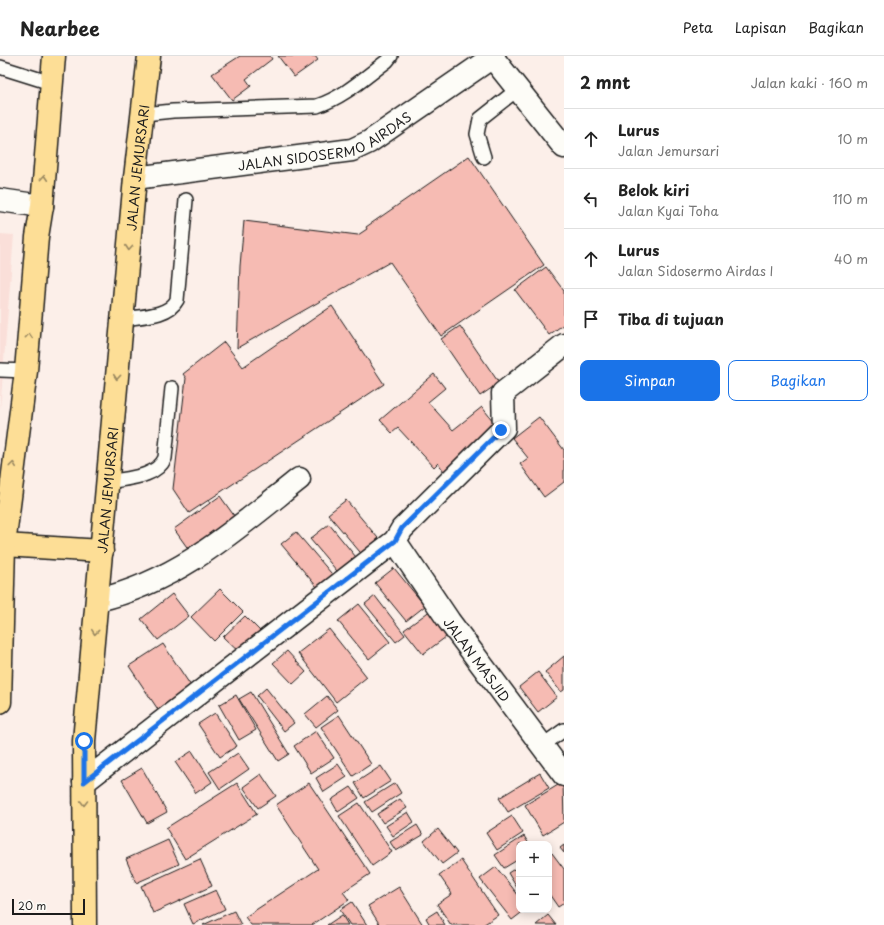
<!DOCTYPE html>
<html lang="id">
<meta charset="utf-8">
<style>
body{margin:0;font-family:"Playpen Sans",sans-serif;background:#f2f2f2;color:#222}
.controls{position:absolute;right:12px;bottom:12px;display:grid;overflow:hidden;border-radius:8px;box-shadow:0 2px 10px #0003}
.controls button{width:36px;height:36px;display:grid;place-items:center;padding:0;border:0;border-bottom:1px solid #e0e0e0;background:#fff;color:#222;font:20px sans-serif}
.scale{position:absolute;left:12px;bottom:10px;width:73px;box-sizing:border-box;padding-left:4px;border:2px solid #1c1c1c;border-top:0;font-size:11px;line-height:14px;white-space:nowrap;color:#1c1c1c;-webkit-text-stroke:3px #fdfcf7;paint-order:stroke}
.stop{position:absolute;width:12px;height:12px;margin:-9px;border:3px solid #1a73e8;border-radius:50%;background:#fff}
.stop.end{background:#1a73e8;border-color:#fff;box-shadow:0 1px 4px #0008}
.list{margin:0;padding:0;list-style:none}
h2{display:flex;justify-content:space-between;align-items:center;height:52px;margin:0;padding:0 16px;font-size:17px}
h2 small{font-size:13px;font-weight:400;color:#767676}
.list li{display:grid;grid-template-columns:26px 1fr auto;gap:12px;align-items:center;box-sizing:border-box;height:60px;padding:0 16px;border-top:1px solid #e0e0e0}
.list b{display:block;font-size:15px;white-space:nowrap}
.list p{margin:0;font-size:13px;white-space:nowrap;color:#767676}
.list em{font-size:13px;font-style:normal;color:#767676}
.actions{display:flex;gap:8px;padding:12px 16px}
.actions a{flex:1;padding:9px 0;border:1px solid #1a73e8;border-radius:8px;text-align:center;font-size:14px;color:#1a73e8}
.actions .main{background:#1a73e8;color:#fff}
.icon{flex:none;width:22px;height:22px;fill:none;stroke:currentColor;stroke-width:2;stroke-linecap:round;stroke-linejoin:round}
.map{position:relative;flex:none;width:564px;height:869px;overflow:hidden}
header{display:flex;align-items:center;gap:24px;box-sizing:border-box;height:56px;padding:0 20px;background:#fff;border-bottom:1px solid #e0e0e0}
header strong{font-size:19px}
nav{display:flex;gap:22px;margin-inline-start:auto;font-size:14px}
main{display:flex}
aside{flex:1;background:#fff}
.map>svg:first-child{display:block}
</style>
<header>
<strong>Nearbee</strong>
<nav><a>Peta</a><a>Lapisan</a><a>Bagikan</a></nav>
</header>
<main>
<div class="map">
<svg width="564" height="869" viewBox="0 0 564 869">
<rect width="100%" height="100%" fill="#fcefe9"/>
<filter id="ink" filterUnits="userSpaceOnUse"><feTurbulence type="fractalNoise" baseFrequency=".025" numOctaves="2"/><feDisplacementMap in="SourceGraphic" scale="8" xChannelSelector="R" yChannelSelector="G"/><feConvolveMatrix kernelMatrix="1 2 1 2 8 2 1 2 1" color-interpolation-filters="sRGB"/></filter>
<g filter="url(#ink)">
<path fill="#fadfd9" d="M0 178 14 179 0 354Z"/>
<g fill="#f6bbb3" stroke="#1c1c1c">
<path d="M240 0H270L272 3 246 23 251 30 232 44 212 18Z"/>
<path d="M278 0H315L318 4 294 21Z"/>
<path d="M469 100 544 209 441 280 390 206 237 292 240 210 244 165 358 179 367 173 366 171Z"/>
<path d="M546 211 564 235V268L549 279 515 234Z"/>
<path d="M332 250 384 328 189 457 173 433 186 322 183 318 224 286 243 311Z"/>
<path d="M460 270 499 327 480 340 441 283Z"/>
<path d="M434 318 445 332 428 346 453 374 482 351 500 374 446 418 438 407 434 411 398 372 392 377 380 364Z"/>
<path d="M539 361 564 394V426L544 441 520 408 528 402 512 382Z"/>
<path d="M220 440 240 468 194 501 174 473Z"/>
<path d="M346 444 383 488 365 502 328 458Z"/>
<path d="M329 468 360 506 342 521 310 483Z"/>
<path d="M296 476 337 524 322 537 281 488Z"/>
<path d="M394 512 425 550 406 565 375 527Z"/>
<path d="M220 533 243 556 214 585 191 561Z"/>
<path d="M172 538 189 560 158 584 141 563Z"/>
<path d="M375 540 405 579 396 586 365 548Z"/>
<path d="M359 548 390 586 369 603 338 565Z"/>
<path d="M431 554 450 578 423 598 404 574Z"/>
<path d="M245 560 266 581 243 600 223 581Z"/>
<path d="M329 573 367 621 336 646 298 597Z"/>
<path d="M163 588 195 636 161 658 129 610Z"/>
<path d="M287 595 306 616 293 628 273 607Z"/>
<path d="M564 600V634L561 636 545 616Z"/>
<path d="M538 616 557 641 538 656 519 631Z"/>
<path d="M266 632 294 667 284 675 257 640Z"/>
<path d="M251 636 289 698 278 705 239 643Z"/>
<path d="M236 639 256 674 239 684 219 649Z"/>
<path d="M327 640 338 654 316 671 305 658Z"/>
<path d="M215 657 237 690 220 701 198 668Z"/>
<path d="M339 659 371 708 353 720 321 671Z"/>
<path d="M316 675 334 702 311 717 294 690Z"/>
<path d="M192 695 212 726 196 737 175 706Z"/>
<path d="M238 697 249 713 220 733 209 716Z"/>
<path d="M338 708 347 721 324 736 316 722Z"/>
<path d="M381 710 391 725 364 742 355 727Z"/>
<path d="M142 712 167 756 147 767 122 724Z"/>
<path d="M540 717 549 732 508 756 499 742Z"/>
<path d="M261 718 276 740 258 752 243 731Z"/>
<path d="M563 726 564 766 543 779 525 749Z"/>
<path d="M237 727 257 758 185 803 166 772Z"/>
<path d="M309 727 370 818 343 836 349 844 312 869H251L245 861 318 813 276 749Z"/>
<path d="M395 727 401 737 372 756 365 746Z"/>
<path d="M351 731 359 742 338 756 331 744Z"/>
<path d="M400 743 407 752 383 767 377 758Z"/>
<path d="M359 747 392 796 372 810 339 760Z"/>
<path d="M408 756 414 766 393 780 386 770Z"/>
<path d="M512 760 523 777 497 794 486 777Z"/>
<path d="M417 769 423 779 396 795 390 786Z"/>
<path d="M438 773 457 797 442 808 424 785Z"/>
<path d="M524 780 529 788H519V803L504 812 495 799Z"/>
<path d="M168 784 179 808 136 827 126 803Z"/>
<path d="M564 789V797L560 792Z"/>
<path d="M552 797 564 813V847L558 851 549 838V800Z"/>
<path d="M200 803 212 830 153 857 141 830Z"/>
<path d="M461 804 498 859 483 869H451L437 848 452 838 439 819Z"/>
<path d="M519 810V835L508 817Z"/>
<path d="M496 811 519 840V854H525L512 864 480 823Z"/>
<path d="M399 831 423 869H380L368 850Z"/>
<path d="M216 834 225 853 193 868 184 848Z"/>
<path d="M352 846 367 869H350L340 854Z"/>
<path d="M234 855 241 869H203Z"/>
<path d="M437 855 445 869H430L426 862Z"/>
<path d="M342 859 348 869H327Z"/>
<path d="M548 859 556 869H536Z"/>
</g>
<g fill="none" stroke-linecap="round" stroke-linejoin="round">
<defs>
<g id="service">
<path d="M0 11 51 27"/>
<path d="M144 58 173 55 317 50C344 41 364 22 387 5L391 0"/>
<path d="M484 101 477 78 480 63 518 33"/>
<path d="M123 263C140 260 168 261 177 244L186 144"/>
<path d="M0 314 26 315"/>
<path d="M108 426C127 422 156 422 165 402L172 332"/>
<path d="M543 689 564 674"/>
</g>
<g id="minor">
<path d="M492 1 564 91"/>
<path id="s1" d="M135 122 352 94 369 86 494 0"/>
<path d="M0 144 42 150"/>
<path id="s2" d="M395 485 449 565 564 719"/>
<path d="M98 544C179 525 236 473 299 423"/>
<path d="M84 726 395 485 402 473 504 372 503 337 564 289"/>
</g>
<g id="primary">
<path d="M4 489 102 495"/>
<path d="M0 646 4 489 26 315 37 181 42 150 54 0"/>
<path id="s3" d="M85 869 84 685 135 122 149 0"/>
</g>
</defs>
<use href="#service" stroke="#1c1c1c" stroke-width="16"/>
<use href="#minor" stroke="#1c1c1c" stroke-width="25"/>
<use href="#primary" stroke="#1c1c1c" stroke-width="25"/>
<use href="#service" stroke="#fdfcf7" stroke-width="13"/>
<use href="#minor" stroke="#fdfcf7" stroke-width="22"/>
<use href="#primary" stroke="#fdde96" stroke-width="22"/>
</g>
<defs><path id="oneway-chevron" d="M-2-3.5L2.5 0L-2 3.5" fill="none" stroke-width="1.6" stroke-linecap="round" stroke-linejoin="round"/></defs>
<g stroke="#98875f">
<use href="#oneway-chevron" transform="translate(44 122) rotate(-86)"/>
<use href="#oneway-chevron" transform="translate(129 192) rotate(95)"/>
<use href="#oneway-chevron" transform="translate(29 280) rotate(-85)"/>
<use href="#oneway-chevron" transform="translate(117 321) rotate(95)"/>
<use href="#oneway-chevron" transform="translate(13 409) rotate(-83)"/>
<use href="#oneway-chevron" transform="translate(95 576) rotate(96)"/>
<use href="#oneway-chevron" transform="translate(84 747) rotate(90)"/>
</g>
</g>
<g fill="none" stroke-linecap="round" stroke-linejoin="round" filter="url(#ink)">
<path stroke="#1a73e8" stroke-width="5" d="M84 685V726L395 485 402 472 501 374"/>
</g>
<g text-anchor="middle" dominant-baseline="central" stroke-width="3.5" stroke-linejoin="round" paint-order="stroke">
<g font-size="13" fill="#1c1c1c" stroke="#fdfcf7">
<text stroke="none"><textPath href="#s1" startOffset="195">JALAN SIDOSERMO AIRDAS</textPath></text>
<text stroke="none"><textPath href="#s3" startOffset="760">JALAN JEMURSARI</textPath></text>
<text stroke="none"><textPath href="#s3" startOffset="436">JALAN JEMURSARI</textPath></text>
<text stroke="none"><textPath href="#s2" startOffset="144">JALAN MASJID</textPath></text>
</g>
</g>
</svg>
<div class="controls">
<button>+</button>
<button>−</button>
</div>
<div class="scale">20 m</div>
<div class="stop" style="left:84px;top:685px"></div>
<div class="stop end" style="left:501px;top:374px"></div>
</div>
<aside>
<h2>2 mnt<small>Jalan kaki · 160 m</small></h2>
<ul class="list">
<li><svg class="icon" aria-label="ahead" viewBox="0 0 24 24"><path d="M12 20V5M6 11l6-6 6 6"/></svg><div><b>Lurus</b><p>Jalan Jemursari</p></div><em>10 m</em></li>
<li><svg class="icon" aria-label="left" viewBox="0 0 24 24"><path d="M17 20v-9H6M10 6l-5 5 5 5"/></svg><div><b>Belok kiri</b><p>Jalan Kyai Toha</p></div><em>110 m</em></li>
<li><svg class="icon" aria-label="ahead" viewBox="0 0 24 24"><path d="M12 20V5M6 11l6-6 6 6"/></svg><div><b>Lurus</b><p>Jalan Sidosermo Airdas I</p></div><em>40 m</em></li>
<li><svg class="icon" aria-label="arrive" viewBox="0 0 24 24"><path d="M6 21V4h12l-3 4 3 4H6"/></svg><div><b>Tiba di tujuan</b></div></li>
</ul>
<div class="actions"><a class="main">Simpan</a><a>Bagikan</a></div>
</aside>
</main>
